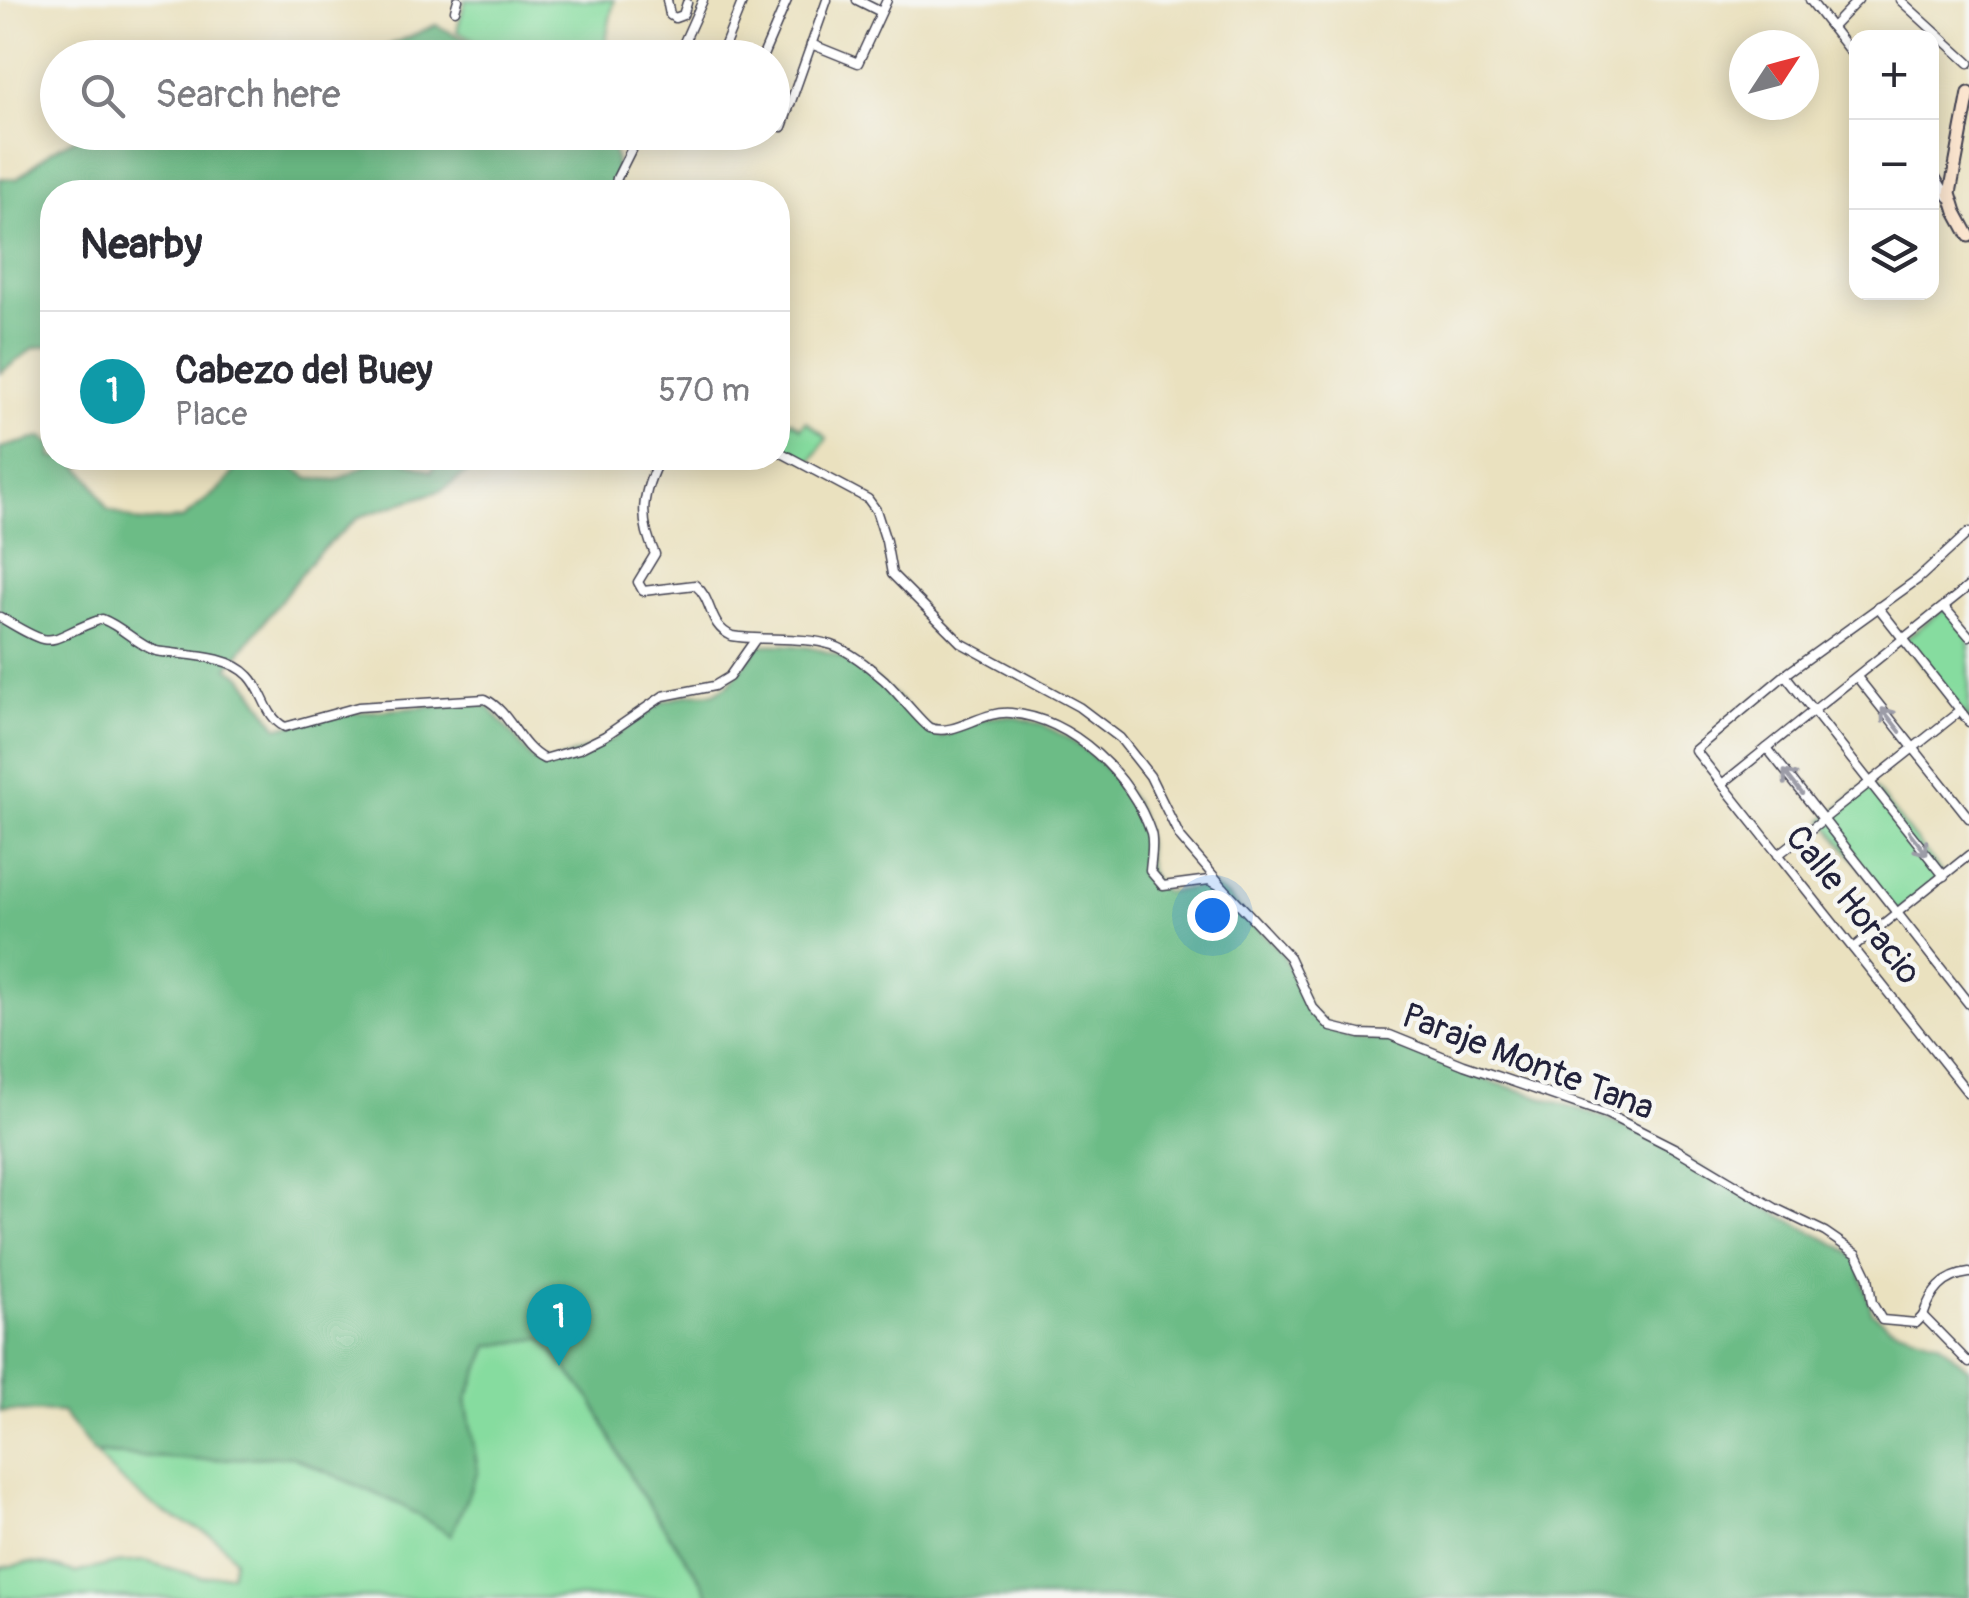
<!DOCTYPE html>
<meta charset="utf-8">
<style>
body{margin:0;font-family:Pangolin,sans-serif;background:#f7f7f7;color:#2b2b33}
.controls{position:absolute;right:30px;top:30px;display:grid;overflow:hidden;border-radius:20px;box-shadow:0 5px 25px #0003}
.controls button{width:90px;height:90px;display:grid;place-items:center;padding:0;border:0;border-bottom:2px solid #e1e1e2;background:#fff;color:#2b2b33;font:50px sans-serif}
.compass{position:absolute;left:1729px;top:30px;width:90px;height:90px;border-radius:50%;background:#fff;box-shadow:0 5px 25px #0003;rotate:54deg}
.you{position:absolute;left:1212px;top:915px;width:35px;height:35px;margin:-25px;border:8px solid #fff;border-radius:50%;background:#1a73e8;box-shadow:0 0 0 15px #1a73e833}
.badge{display:grid;place-items:center;width:65px;height:65px;border-radius:50%;background:#d93025;color:#fff;font-size:32px;font-weight:700}
.pin{position:absolute;translate:-50% -82px;filter:drop-shadow(0 2px 5px #0008)}
.pin::after{content:'';position:absolute;top:52px;width:35px;height:30px;background:inherit;clip-path:polygon(0 0,100% 0,50% 100%)}
.list{margin:0;padding:0;list-style:none}
h2{display:flex;justify-content:space-between;align-items:center;height:130px;margin:0;padding:0 40px;font-size:42px}
h2 small{font-size:32px;font-weight:400;color:#7c7c81}
.list li{display:grid;grid-template-columns:65px 1fr auto;gap:30px;align-items:center;box-sizing:border-box;height:160px;padding:0 40px;border-top:2px solid #e1e1e2}
.list b{display:block;font-size:38px;white-space:nowrap}
.list p{margin:0;font-size:32px;white-space:nowrap;color:#7c7c81}
.list em{font-size:32px;font-style:normal;color:#7c7c81}
.icon{flex:none;width:55px;height:55px;fill:none;stroke:currentColor;stroke-width:2;stroke-linecap:round;stroke-linejoin:round}
.map{position:relative;flex:none;width:1969px;height:1598px;overflow:hidden}
.search{position:absolute;background:#fff;box-shadow:0 5px 25px #0003;left:40px;top:40px;width:750px;height:110px;display:flex;align-items:center;gap:25px;box-sizing:border-box;padding:0 35px;border-radius:55px;color:#7c7c81;font-size:38px}
.panel{position:absolute;background:#fff;box-shadow:0 5px 25px #0003;left:40px;top:180px;width:750px;height:290px;border-radius:40px}
.map>svg:first-child{display:block}
</style>
<div class="map">
<svg width="1969" height="1598" viewBox="0 0 1969 1598">
<rect width="100%" height="100%" fill="#f6f6f2"/>
<filter id="ink" filterUnits="userSpaceOnUse"><feTurbulence type="fractalNoise" baseFrequency=".01" numOctaves="2"/><feDisplacementMap in="SourceGraphic" scale="20" xChannelSelector="R" yChannelSelector="G"/><feConvolveMatrix kernelMatrix="1 2 1 2 8 2 1 2 1" color-interpolation-filters="sRGB"/></filter>
<filter id="wash" filterUnits="userSpaceOnUse"><feTurbulence type="fractalNoise" baseFrequency=".0048" numOctaves="4" result="noise"/><feDisplacementMap in="SourceGraphic" scale="40" xChannelSelector="R" yChannelSelector="G"/><feGaussianBlur stdDeviation="2.25" result="paint"/><feColorMatrix in="noise" values="0 0 0 0 0 0 0 0 0 0 0 0 0 0 0 0 0 1.4 0 .05"/><feComposite in="paint" operator="in"/></filter>
<g filter="url(#wash)">
<rect width="100%" height="100%" fill="#eae1bf"/>
<g fill="#86dc9f" stroke="#547f6d" stroke-width="2.5">
<path d="M465 0H614L602 58 510 57 457 31Z"/>
<path d="M791 420 801 428 806 421 827 438 811 462 778 446Z"/>
<path d="M1945 608 1969 636V722L1904 640Z"/>
<path d="M1870 782 1944 876 1897 913 1823 820Z"/>
<path d="M542 1338 593 1402 633 1482 701 1580 710 1598H0V1568L27 1563 49 1565 75 1573 116 1563 145 1561 201 1577 231 1574 234 1559C212 1528 200 1532 169 1515 140 1498 116 1478 94 1453L198 1460 291 1456 399 1504 451 1534 478 1471 466 1400 489 1346Z"/>
</g>
<g fill="#6cbc86" stroke="#476f60" stroke-width="2.5">
<path d="M436 25 499 57H338L379 50Z"/>
<path d="M605 132 615 156 617 187 624 192H52V345L34 348 0 373V178L17 179 51 151 85 133Z"/>
<path d="M42 437 52 445V458H71L92 481 107 509 139 522 182 519 222 487 234 472 232 458H280L308 478 337 480 376 460 398 458 432 472 436 458H489L442 490 359 517 315 556 228 668 242 676 278 727 350 713 475 703 490 708 534 761 548 764 613 739 633 722 665 701 690 694 714 693 729 684 760 645C819 642 851 655 894 695 910 710 922 725 940 737 955 733 968 723 983 719 1040 702 1125 770 1142 821 1152 852 1139 867 1165 892L1211 886 1228 897 1282 952 1310 1010 1337 1032 1348 1037 1396 1041 1462 1072 1604 1117 1657 1141 1776 1213 1845 1249 1857 1260 1872 1312 1889 1326 1938 1342 1969 1369V1598H710L701 1580 633 1482 593 1402 542 1338 489 1346 466 1400 478 1471 451 1535 399 1504 291 1456 198 1460 94 1453 62 1412 0 1411V448Z"/>
</g>
</g>
<g filter="url(#ink)">
<g fill="none" stroke-linecap="round" stroke-linejoin="round">
<defs>
<g id="minor">
<path d="M667 0 670 15 675 18 683 15 687 3"/>
<path d="M857 0 881 12"/>
<path d="M1810 0 1856 59"/>
<path d="M1900 0 1969 63"/>
<path d="M455 10 458 0"/>
<path d="M1832 27 1858 0"/>
<path d="M811 44 858 63 887 0"/>
<path d="M725 45 743 0"/>
<path d="M677 58 703 0"/>
<path d="M762 58 787 0"/>
<path d="M782 127 827 0"/>
<path d="M1932 171 1948 197"/>
<path d="M631 192 616 183 617 178 640 132"/>
<path d="M778 451 868 499 876 510 886 541 892 574 961 643 1079 707 1120 738 1150 776 1180 837 1224 888"/>
<path d="M660 458C642 493 638 518 655 554L638 582 643 591 695 585C714 600 707 625 732 636 762 641 803 636 832 645 850 651 869 667 883 679 894 688 923 725 930 728 955 737 982 710 1011 713 1073 719 1132 776 1151 833 1154 844 1151 859 1150 871L1163 886 1209 880 1224 888 1289 957 1313 1008 1331 1027 1360 1034 1390 1035 1464 1065 1607 1114 1674 1148 1775 1208 1825 1232 1857 1254 1868 1277 1872 1303 1882 1320 1916 1323 1923 1316"/>
<path d="M1969 532 1918 579 1785 675 1695 750 1969 1094"/>
<path d="M1878 607 1969 722"/>
<path d="M1945 608 1969 636"/>
<path d="M0 617C61 654 43 639 102 619 123 627 136 644 156 651 184 656 228 654 249 676 264 691 265 717 285 727L358 707 485 699C511 712 518 746 544 759L579 749 605 736 663 696 714 686 729 677 755 640"/>
<path d="M1785 675 1944 876"/>
<path d="M1857 677 1969 818"/>
<path d="M1767 748 1969 1004"/>
<path d="M1722 784 1969 586"/>
<path d="M1778 855 1960 711"/>
<path d="M1853 948 1969 855"/>
<path d="M1923 1316C1931 1292 1943 1276 1969 1273"/>
<path d="M1923 1316 1969 1363"/>
</g>
<path id="secondary" d="M1969 93 1950 193 1956 212 1969 236"/>
</defs>
<use href="#minor" stroke="#403f4f" stroke-width="11"/>
<use href="#secondary" stroke="#403f4f" stroke-width="15"/>
<use href="#minor" stroke="#fff" stroke-width="8"/>
<use href="#secondary" stroke="#fbe5cf" stroke-width="11"/>
</g>
<defs><path id="oneway-shaft" d="M-6 0H5M1.5-3L5.5 0L1.5 3" fill="none" stroke-width="1.6" stroke-linecap="round" stroke-linejoin="round" transform="scale(2.5)"/></defs>
<g stroke="#9c9ca7">
<use href="#oneway-shaft" transform="translate(1891 720) rotate(-128)"/>
<use href="#oneway-shaft" transform="translate(1793 782) rotate(-128)"/>
<use href="#oneway-shaft" transform="translate(1918 843) rotate(52)"/>
</g>
</g>
<g text-anchor="middle" dominant-baseline="central" stroke-width="9" stroke-linejoin="round" paint-order="stroke">
<g font-size="35" fill="#22223b" stroke="#f6f6f2">
<text transform="translate(1853 905) rotate(51)">Calle Horacio</text>
<text transform="translate(1528 1062) rotate(21)">Paraje Monte Tana</text>
</g>
</g>
</svg>
<div class="controls">
<button>+</button>
<button>−</button>
<button><svg class="icon" aria-label="layers" viewBox="0 0 24 24"><path d="M12 4l9 5-9 5-9-5zM3 14l9 5 9-5"/></svg></button>
</div>
<svg class="compass" viewBox="-18 -18 36 36"><path d="M0-13l5 13h-10z" fill="#e53935"/><path d="M0 13l5-13h-10z" fill="#7c7c81"/></svg>
<div class="you"></div>
<div class="pin badge" style="left:559px;top:1366px;background:#0f9aa8">1</div>
<div class="search"><svg class="icon" aria-label="search" viewBox="0 0 24 24"><circle cx="10" cy="10" r="6"/><path d="M15 15l6 6"/></svg>Search here</div>
<section class="panel">
<h2>Nearby<small></small></h2>
<ul class="list">
<li><span class="badge" style="background:#0f9aa8">1</span><div><b>Cabezo del Buey</b><p>Place</p></div><em>570 m</em></li>
</ul>
</section>
</div>
